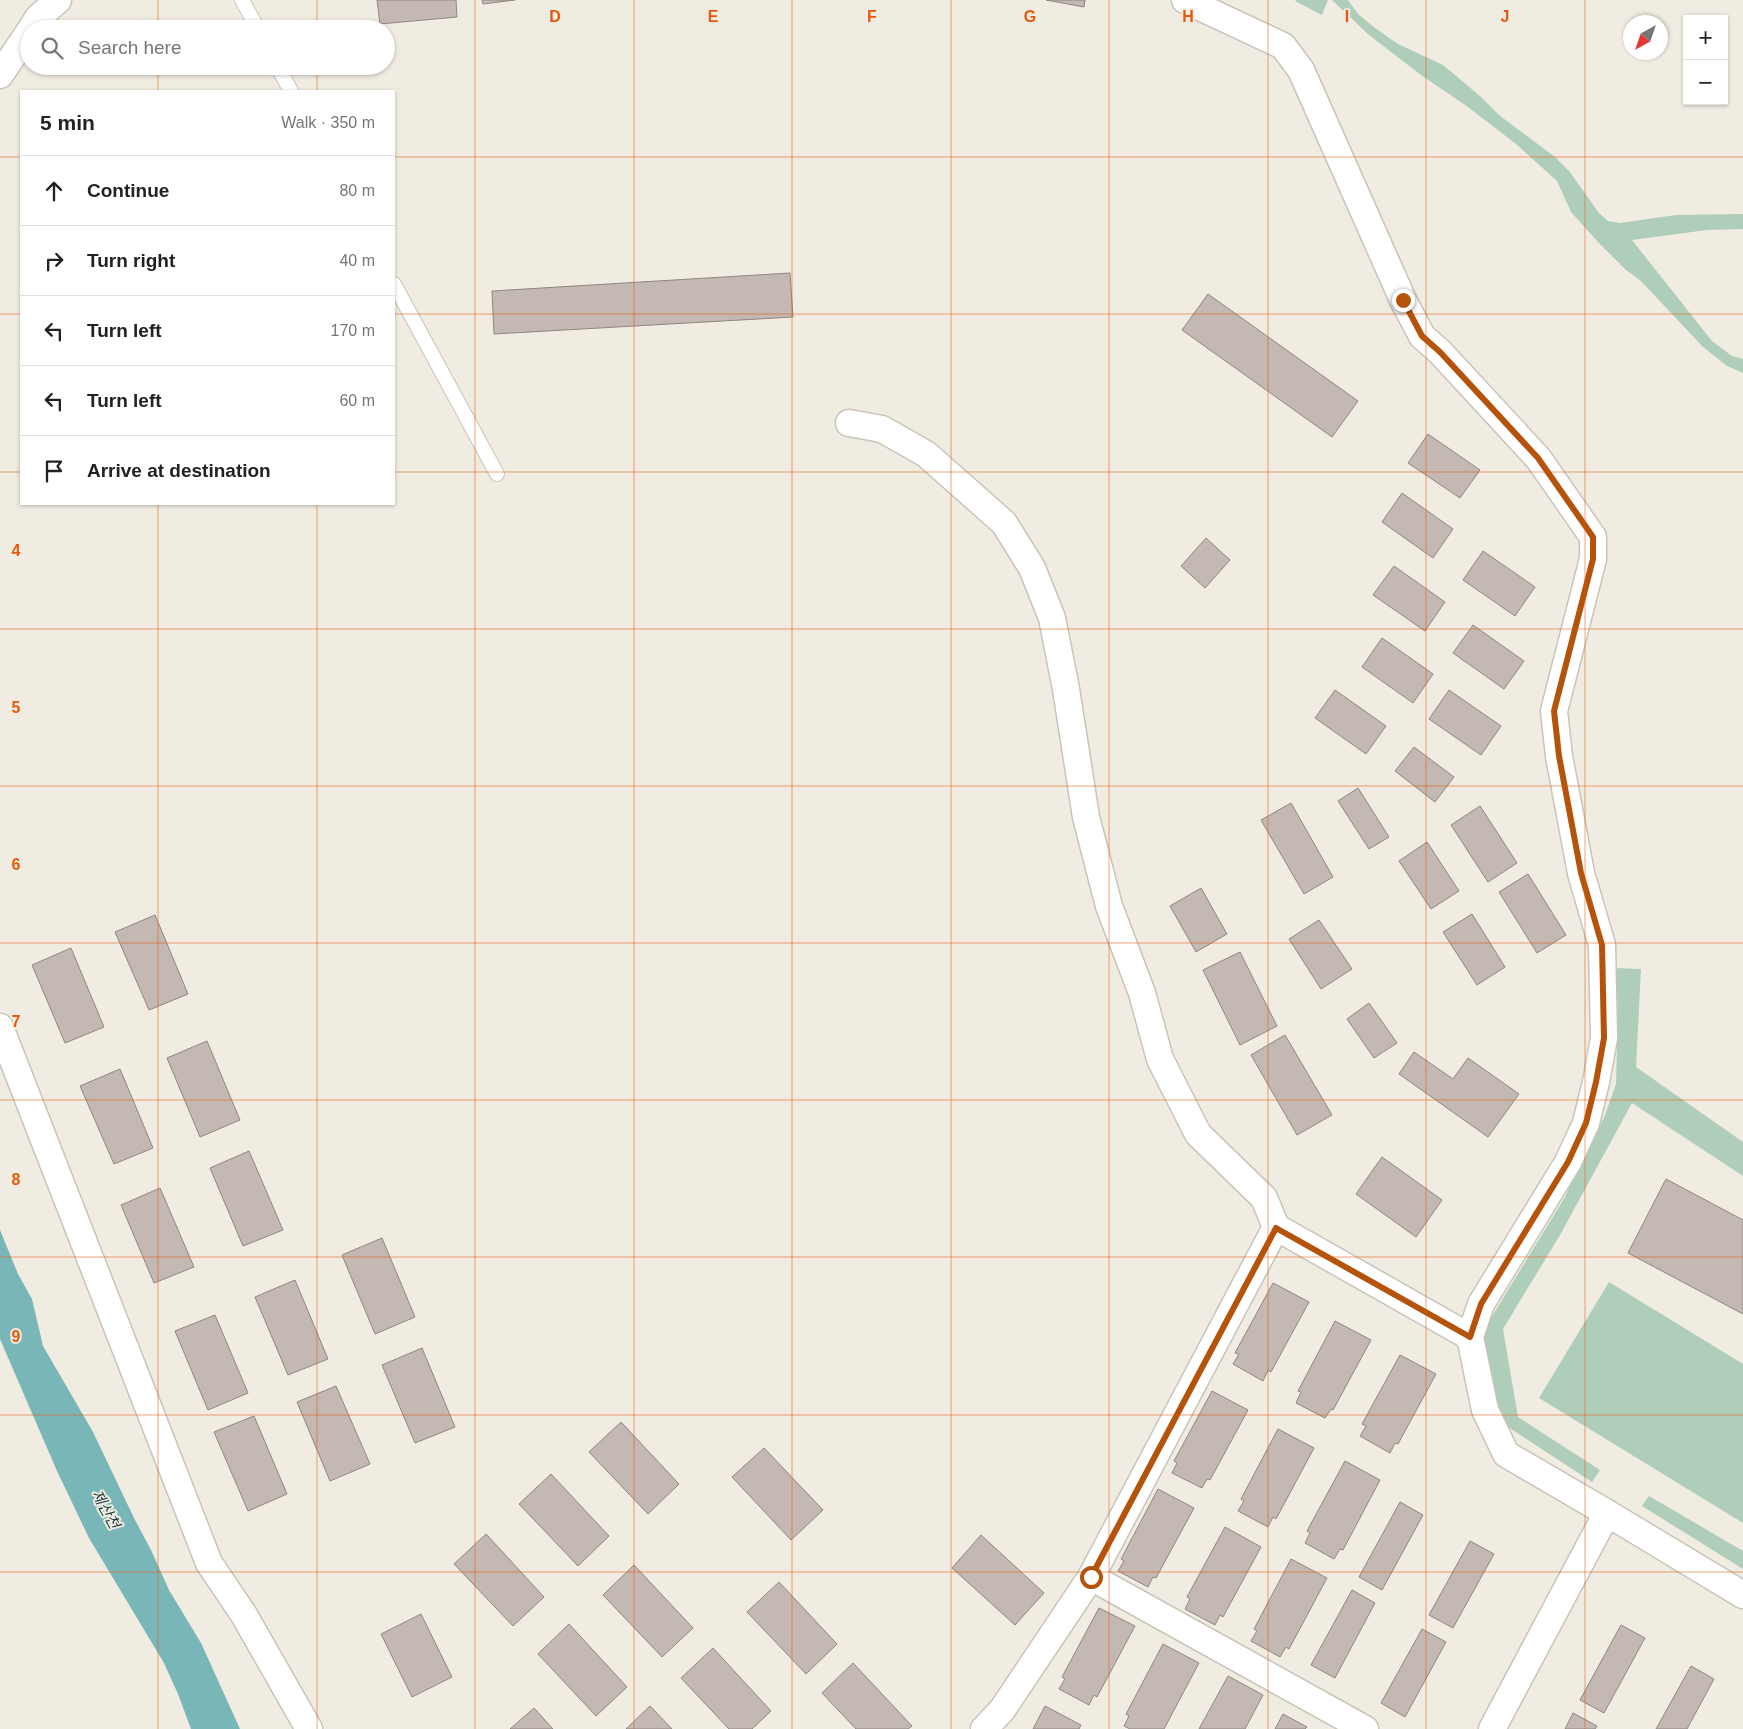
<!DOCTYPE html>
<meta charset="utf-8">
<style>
body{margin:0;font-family:Arial,"Noto Sans KR",sans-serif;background:#f6f6f6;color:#222}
.controls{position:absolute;right:15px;top:15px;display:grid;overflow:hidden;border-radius:0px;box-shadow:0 1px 4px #0004}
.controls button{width:45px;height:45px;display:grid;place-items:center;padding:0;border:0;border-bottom:1px solid #e0e0e0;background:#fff;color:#222;font:25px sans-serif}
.compass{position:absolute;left:1623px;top:15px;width:45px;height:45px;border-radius:50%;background:#fff;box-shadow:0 1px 4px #0004;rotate:220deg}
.stop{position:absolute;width:15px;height:15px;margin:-11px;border:4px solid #b45309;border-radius:50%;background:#fff}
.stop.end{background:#b45309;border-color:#fff;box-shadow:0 1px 5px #0008}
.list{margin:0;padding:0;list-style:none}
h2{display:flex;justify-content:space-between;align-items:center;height:65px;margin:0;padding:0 20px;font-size:21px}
h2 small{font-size:16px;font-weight:400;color:#767676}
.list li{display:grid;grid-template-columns:32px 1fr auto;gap:15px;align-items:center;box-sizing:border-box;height:70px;padding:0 20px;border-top:1px solid #e0e0e0}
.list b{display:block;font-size:19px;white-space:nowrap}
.list em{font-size:16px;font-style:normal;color:#767676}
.icon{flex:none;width:28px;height:28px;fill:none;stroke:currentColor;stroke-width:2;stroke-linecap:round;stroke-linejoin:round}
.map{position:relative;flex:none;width:1743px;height:1729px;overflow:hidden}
.search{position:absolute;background:#fff;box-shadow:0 1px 4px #0004;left:20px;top:20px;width:375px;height:55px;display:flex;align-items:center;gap:12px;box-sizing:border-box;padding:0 18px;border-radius:28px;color:#767676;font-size:19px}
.panel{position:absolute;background:#fff;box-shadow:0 1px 4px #0004;left:20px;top:90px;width:375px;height:415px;border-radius:0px}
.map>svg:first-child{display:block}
</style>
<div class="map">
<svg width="1743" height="1729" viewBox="0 0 1743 1729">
<rect width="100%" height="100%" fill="#f0ece1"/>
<g fill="#afceb9">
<path d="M1296 0H1328L1322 15 1295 1Z"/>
<path d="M1332 0H1348L1358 14 1375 28 1398 44 1443 65 1480 96 1499 115 1555 157 1569 171 1599 213 1608 221 1620 223 1676 215 1743 214V229L1707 230 1632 240 1712 341 1732 356 1743 359V373L1727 366 1703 347 1640 280 1626 270 1598 242 1571 212 1557 181 1516 144 1468 107 1421 75 1369 35Z"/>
<path d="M1616 968 1641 969 1636 1067 1743 1142V1176L1632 1103 1560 1235 1503 1329 1518 1417 1600 1470 1592 1482 1502 1423 1483 1331 1565 1197 1582 1158 1604 1118 1616 1084 1618 1011Z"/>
<path d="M1609 1282 1743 1364V1523L1539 1398Z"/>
<path d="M1649 1496 1743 1551V1569L1642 1506Z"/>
</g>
<path fill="#79b6b8" d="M0 1230 18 1274 32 1299 43 1346 93 1432 134 1518 151 1550 169 1590 201 1643 240 1729H191L178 1694 164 1663 89 1538 57 1471 0 1339Z"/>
<g fill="#c3b8b2" stroke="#908680">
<path d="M377 0H456L457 17 380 24Z"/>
<path d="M482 0H515L483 4Z"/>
<path d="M1046 0H1085L1084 7Z"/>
<path d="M790 273 793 317 494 334 492 291Z"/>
<path d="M1208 294 1358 401 1332 437 1182 330Z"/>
<path d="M1428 434 1480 470 1460 498 1408 463Z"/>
<path d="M1402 493 1453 529 1433 558 1382 522Z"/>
<path d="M1206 538 1230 560 1205 588 1181 566Z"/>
<path d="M1483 551 1535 587 1515 616 1463 580Z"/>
<path d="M1394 566 1445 602 1425 631 1373 595Z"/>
<path d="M1473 625 1524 661 1504 689 1453 653Z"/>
<path d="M1382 638 1433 674 1413 703 1362 667Z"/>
<path d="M1335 690 1386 726 1366 754 1315 718Z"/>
<path d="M1449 690 1501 726 1481 755 1429 719Z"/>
<path d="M1414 747 1454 777 1435 802 1395 771Z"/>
<path d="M1358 788 1389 837 1369 849 1338 801Z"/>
<path d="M1291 803 1333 877 1304 894 1261 820Z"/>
<path d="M1480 806 1517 863 1488 882 1451 825Z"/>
<path d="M1427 842 1459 891 1431 909 1399 861Z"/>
<path d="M1528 874 1566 935 1537 953 1499 892Z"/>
<path d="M1201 888 1227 934 1196 952 1170 906Z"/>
<path d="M1472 914 1505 967 1477 985 1443 932Z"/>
<path d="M155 915 188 994 149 1010 115 932Z"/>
<path d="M1319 920 1352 969 1321 989 1289 939Z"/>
<path d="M71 948 104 1027 65 1043 32 965Z"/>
<path d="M1240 952 1277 1026 1240 1045 1203 970Z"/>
<path d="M1369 1003 1397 1043 1374 1058 1347 1019Z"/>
<path d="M1285 1035 1332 1115 1297 1135 1251 1055Z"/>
<path d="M207 1041 240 1120 200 1137 167 1058Z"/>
<path d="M1414 1052 1453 1079 1468 1058 1519 1094 1488 1137 1399 1074Z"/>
<path d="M120 1069 153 1148 114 1164 80 1086Z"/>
<path d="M249 1151 283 1230 243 1246 210 1168Z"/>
<path d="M1382 1157 1442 1200 1416 1237 1356 1194Z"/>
<path d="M1666 1179 1743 1220V1314L1628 1253Z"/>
<path d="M160 1188 194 1267 154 1283 121 1205Z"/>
<path d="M382 1238 415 1317 375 1334 342 1255Z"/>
<path d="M295 1280 328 1359 288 1375 255 1297Z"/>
<path d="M1273 1283 1309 1302 1271 1372 1268 1370 1263 1381 1233 1364 1239 1354 1235 1353Z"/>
<path d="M215 1315 248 1393 208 1410 175 1331Z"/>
<path d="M1335 1321 1371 1340 1333 1410 1331 1409 1325 1418 1296 1403 1301 1392 1298 1391Z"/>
<path d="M422 1348 455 1427 415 1443 382 1365Z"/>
<path d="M1400 1355 1436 1374 1398 1444 1395 1443 1390 1453 1360 1436 1366 1426 1362 1424Z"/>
<path d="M336 1386 370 1464 330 1481 297 1402Z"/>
<path d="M1212 1391 1248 1410 1210 1480 1207 1479 1202 1488 1172 1473 1177 1463 1174 1461Z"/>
<path d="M254 1416 287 1494 248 1511 214 1432Z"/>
<path d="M621 1422 679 1484 648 1514 589 1452Z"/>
<path d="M1278 1429 1314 1448 1276 1519 1273 1517 1268 1527 1238 1511 1244 1501 1241 1499Z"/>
<path d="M764 1448 823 1510 791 1540 732 1477Z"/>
<path d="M1345 1461 1380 1480 1343 1550 1340 1549 1334 1559 1305 1543 1310 1533 1307 1531Z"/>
<path d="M551 1474 609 1536 578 1566 519 1504Z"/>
<path d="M1158 1489 1194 1508 1156 1578 1153 1577 1148 1587 1118 1571 1124 1561 1121 1559Z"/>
<path d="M1400 1502 1423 1515 1382 1590 1359 1577Z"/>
<path d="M1225 1527 1261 1547 1223 1617 1220 1615 1215 1625 1185 1609 1190 1599 1187 1597Z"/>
<path d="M486 1534 544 1597 513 1626 454 1564Z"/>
<path d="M981 1535 1044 1593 1015 1625 952 1568Z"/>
<path d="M1470 1541 1494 1554 1453 1628 1429 1615Z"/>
<path d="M1291 1559 1327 1578 1289 1649 1286 1647 1280 1657 1251 1641 1257 1631 1254 1629Z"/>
<path d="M634 1565 693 1628 662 1657 603 1595Z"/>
<path d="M779 1582 837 1644 806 1674 747 1612Z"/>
<path d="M1352 1590 1375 1603 1335 1678 1311 1665Z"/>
<path d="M1099 1608 1135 1626 1097 1697 1094 1695 1089 1705 1059 1689 1065 1679 1062 1677Z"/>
<path d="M421 1614 452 1677 412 1697 381 1634Z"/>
<path d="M569 1624 627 1687 596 1716 538 1654Z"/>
<path d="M1621 1625 1645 1638 1604 1713 1580 1700Z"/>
<path d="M1422 1629 1446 1642 1405 1717 1381 1703Z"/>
<path d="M1163 1644 1199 1663 1164 1729H1130L1124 1726 1129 1716 1126 1714Z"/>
<path d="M713 1648 771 1711 752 1729H729L681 1678Z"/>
<path d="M853 1663 912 1726 908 1729H856L822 1693Z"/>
<path d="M1691 1666 1714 1679 1687 1729H1656Z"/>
<path d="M1228 1676 1263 1695 1245 1729H1199Z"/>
<path d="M650 1706 672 1729H626Z"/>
<path d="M1045 1706 1081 1725 1079 1729H1033Z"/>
<path d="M534 1708 553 1729H510Z"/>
<path d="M1573 1713 1597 1726 1595 1729H1565Z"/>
<path d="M1283 1714 1307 1727 1305 1729H1275Z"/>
</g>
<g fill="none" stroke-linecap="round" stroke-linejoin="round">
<defs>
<g id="service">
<path d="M242 0 258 29"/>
<path d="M277 66 291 91"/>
<path d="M394 284 497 474"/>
</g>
<g id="minor">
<path d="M1185 0 1283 46 1301 70 1403 300 1422 336 1440 352 1538 458 1593 537V559L1554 711 1559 756 1581 873 1602 945 1604 1038 1596 1082 1586 1123 1568 1162 1481 1304 1470 1337 1485 1410 1506 1454 1607 1513 1743 1595"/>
<path d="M31 29 38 18 58 0"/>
<path d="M0 75 29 32"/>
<path d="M849 423 882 429 926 454 1004 523 1032 568 1052 618 1066 689 1086 817 1109 906 1142 993 1160 1059 1198 1134 1264 1198 1276 1227 1470 1337"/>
<path d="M0 1027 209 1563 244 1615 309 1729"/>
<path d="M1091 1577 1365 1729"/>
<path d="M984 1729 1002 1710 1091 1577 1276 1227"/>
<path d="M1492 1729 1607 1513"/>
</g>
</defs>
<use href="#service" stroke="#c8c4ba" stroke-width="16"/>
<use href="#minor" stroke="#c8c4ba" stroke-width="29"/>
<use href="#service" stroke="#fff" stroke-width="14"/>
<use href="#minor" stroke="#fff" stroke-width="26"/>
</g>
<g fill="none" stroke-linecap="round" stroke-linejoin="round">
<path stroke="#b45309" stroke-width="6" d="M1091 1577 1276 1228 1470 1337 1481 1304 1568 1162 1586 1123 1596 1082 1604 1038 1602 945 1581 873 1559 756 1554 711 1593 559V537L1538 458 1440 352 1422 336 1403 300"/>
</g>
<path fill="none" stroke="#e8590c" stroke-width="1" stroke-opacity="0.55" d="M158 0V29M317 0V29M475 0V1729M634 0V1729M792 0V1729M951 0V1729M1109 0V1729M1268 0V1729M1426 0V1729M1585 0V1729M158 66V91M317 66V91M0 157H21M394 157H1743M0 314H21M394 314H1743M0 472H21M394 472H1743M158 504V1729M317 504V1729M0 629H1743M0 786H1743M0 943H1743M0 1100H1743M0 1257H1743M0 1415H1743M0 1572H1743"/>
<g text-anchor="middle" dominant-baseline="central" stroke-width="4" stroke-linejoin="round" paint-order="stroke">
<g font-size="15" font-style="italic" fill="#183738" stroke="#f0ece1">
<text transform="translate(106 1509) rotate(61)">제산천</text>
</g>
</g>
<g font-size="16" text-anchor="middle" font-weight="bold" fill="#e8590c" stroke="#f0ece1" stroke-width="4" stroke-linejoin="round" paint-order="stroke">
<text x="555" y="22">D</text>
<text x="713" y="22">E</text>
<text x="872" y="22">F</text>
<text x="1030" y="22">G</text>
<text x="1188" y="22">H</text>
<text x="1347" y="22">I</text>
<text x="1505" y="22">J</text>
<text x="16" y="556">4</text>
<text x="16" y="713">5</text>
<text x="16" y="870">6</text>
<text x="16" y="1027">7</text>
<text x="16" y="1185">8</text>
<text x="16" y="1342">9</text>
</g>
</svg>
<div class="controls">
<button>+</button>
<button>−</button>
</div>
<svg class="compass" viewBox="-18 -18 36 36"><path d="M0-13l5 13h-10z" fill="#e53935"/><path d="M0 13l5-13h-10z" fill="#767676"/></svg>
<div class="stop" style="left:1091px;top:1577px"></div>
<div class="stop end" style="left:1403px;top:300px"></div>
<div class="search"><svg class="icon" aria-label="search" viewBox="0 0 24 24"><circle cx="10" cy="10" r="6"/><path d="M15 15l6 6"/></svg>Search here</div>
<section class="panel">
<h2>5 min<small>Walk · 350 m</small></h2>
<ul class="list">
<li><svg class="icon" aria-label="ahead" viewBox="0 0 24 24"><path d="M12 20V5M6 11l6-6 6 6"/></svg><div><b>Continue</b></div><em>80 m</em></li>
<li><svg class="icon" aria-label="right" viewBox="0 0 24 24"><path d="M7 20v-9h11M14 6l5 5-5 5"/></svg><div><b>Turn right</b></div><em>40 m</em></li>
<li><svg class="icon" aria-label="left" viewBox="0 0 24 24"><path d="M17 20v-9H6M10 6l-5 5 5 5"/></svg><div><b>Turn left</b></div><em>170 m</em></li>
<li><svg class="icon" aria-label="left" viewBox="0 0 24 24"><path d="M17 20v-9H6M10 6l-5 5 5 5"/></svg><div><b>Turn left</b></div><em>60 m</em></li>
<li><svg class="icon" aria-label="arrive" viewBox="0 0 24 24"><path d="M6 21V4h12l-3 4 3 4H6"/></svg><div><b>Arrive at destination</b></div></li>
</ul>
</section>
</div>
